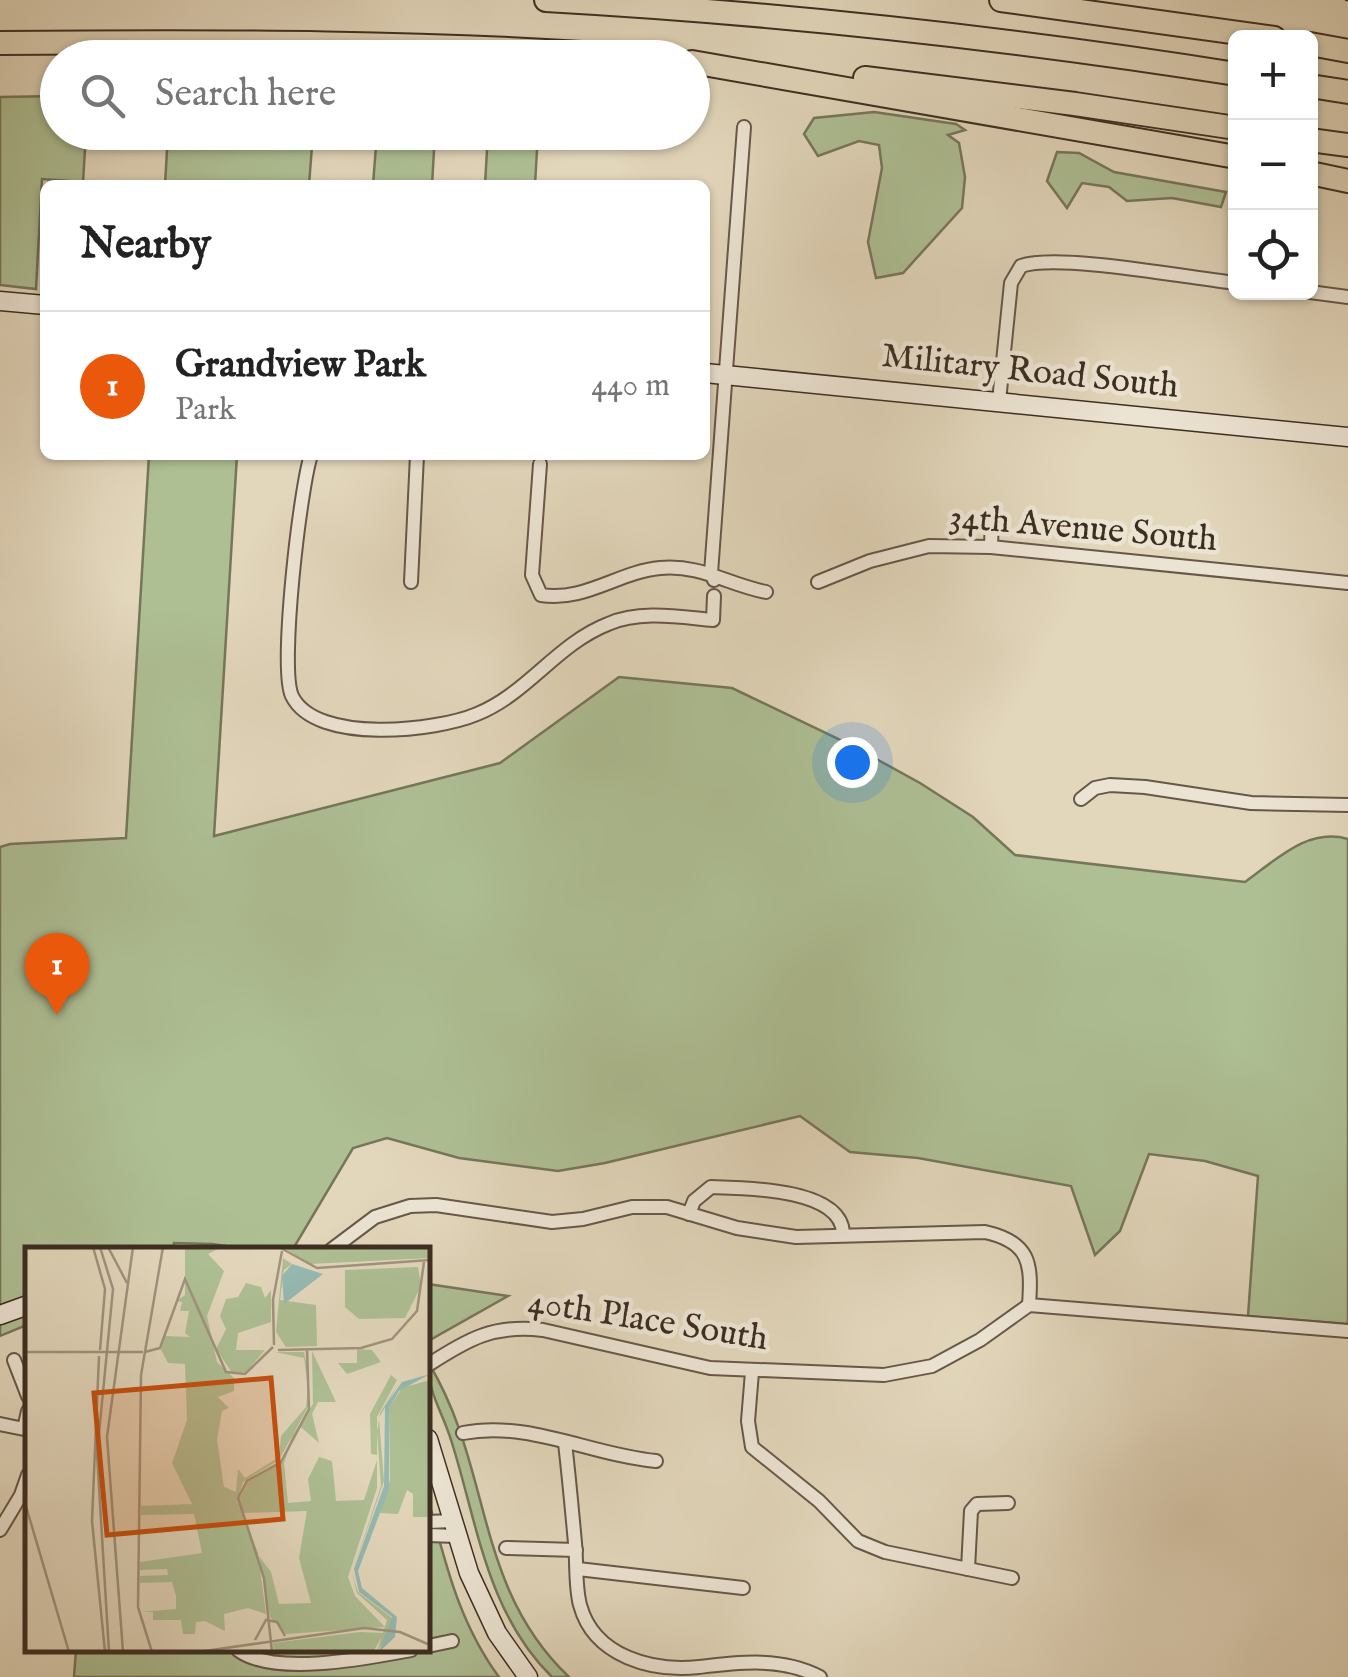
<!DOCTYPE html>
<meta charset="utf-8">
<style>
body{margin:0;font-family:"IM FELL English",serif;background:#f2f2f2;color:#222}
.controls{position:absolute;right:30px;top:30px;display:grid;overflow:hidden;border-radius:15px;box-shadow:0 2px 8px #0004}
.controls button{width:90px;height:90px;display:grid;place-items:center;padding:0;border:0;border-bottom:2px solid #e0e0e0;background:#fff;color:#222;font:50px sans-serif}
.you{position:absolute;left:852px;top:762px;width:35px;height:35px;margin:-25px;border:8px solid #fff;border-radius:50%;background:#1a73e8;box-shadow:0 0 0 15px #1a73e833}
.badge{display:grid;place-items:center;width:65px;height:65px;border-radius:50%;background:#ea580c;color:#fff;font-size:32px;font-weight:700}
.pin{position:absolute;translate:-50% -82px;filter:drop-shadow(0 2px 5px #0008)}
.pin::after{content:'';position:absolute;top:52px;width:35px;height:30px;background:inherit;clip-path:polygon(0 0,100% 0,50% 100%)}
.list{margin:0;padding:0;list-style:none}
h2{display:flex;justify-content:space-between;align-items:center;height:130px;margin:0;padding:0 40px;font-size:42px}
h2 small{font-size:32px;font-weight:400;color:#767676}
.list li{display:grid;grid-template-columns:65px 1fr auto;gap:30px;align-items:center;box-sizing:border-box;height:150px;padding:0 40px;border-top:2px solid #e0e0e0}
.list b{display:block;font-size:38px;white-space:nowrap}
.list p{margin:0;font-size:32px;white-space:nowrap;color:#767676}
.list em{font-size:32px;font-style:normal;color:#767676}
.icon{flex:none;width:55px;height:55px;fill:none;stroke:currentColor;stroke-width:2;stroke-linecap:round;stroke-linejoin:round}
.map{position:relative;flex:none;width:1348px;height:1677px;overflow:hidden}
.search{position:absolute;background:#fff;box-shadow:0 2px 8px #0004;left:40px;top:40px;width:670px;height:110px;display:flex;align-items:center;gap:25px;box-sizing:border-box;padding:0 35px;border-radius:55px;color:#767676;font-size:38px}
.panel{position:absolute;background:#fff;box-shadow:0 2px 8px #0004;left:40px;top:180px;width:670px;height:280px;border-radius:15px}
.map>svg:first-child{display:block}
</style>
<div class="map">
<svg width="1348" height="1677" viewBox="0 0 1348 1677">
<rect width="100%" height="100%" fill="#e2d6bb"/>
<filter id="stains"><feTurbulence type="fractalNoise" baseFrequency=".002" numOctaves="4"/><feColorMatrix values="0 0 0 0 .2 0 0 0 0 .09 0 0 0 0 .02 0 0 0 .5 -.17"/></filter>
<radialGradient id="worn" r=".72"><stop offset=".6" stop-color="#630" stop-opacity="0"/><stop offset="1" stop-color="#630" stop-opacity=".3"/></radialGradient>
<g fill="#aebf94" stroke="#76765b" stroke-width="2.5">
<path d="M57 96 58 132 86 133 83 182 42 179 36 289 0 285V97Z"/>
<path d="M874 112 956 124 965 130 948 135 959 143 965 177 962 208 903 273 876 278 868 242 882 168 879 145 859 141 818 156 804 134 814 118Z"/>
<path d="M168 133H313L309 185H165Z"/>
<path d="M377 133H435L432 185H373Z"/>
<path d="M488 133H538L535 185H485Z"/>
<path d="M1057 152 1079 153 1114 172 1226 192 1221 207 1172 198 1127 201 1109 187 1082 183 1067 208 1047 181Z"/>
<path d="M149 455H237L214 836 500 763 619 677 732 688 849 744 920 783 973 817 1015 855 1245 882C1276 860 1308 827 1348 839V1324L1248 1316 1258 1176 1205 1161 1149 1154 1120 1231 1095 1255 1071 1186 918 1158 850 1152 800 1116 605 1163 558 1171 459 1158 387 1138 353 1148 293 1249H245L213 1244 174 1243 173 1250H28L27 1325 0 1336V847L10 844 126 838Z"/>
<path d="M428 1284 508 1296 428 1341Z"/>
<path d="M428 1362C493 1468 473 1586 569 1677H552C487 1613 478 1526 452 1443 443 1412 428 1395 428 1362Z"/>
<path d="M428 1498C445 1562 459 1623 499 1677H74L76 1650H428Z"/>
</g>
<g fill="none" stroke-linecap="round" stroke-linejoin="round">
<defs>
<g id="street">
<path d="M1310 292 1348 297"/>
<path d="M999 401 1011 283 1021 266C1059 253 1189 278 1236 283"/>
<path d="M311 455C300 489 279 668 292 696 316 745 437 731 477 714 527 694 557 644 608 624 640 610 679 617 713 620L714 596"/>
<path d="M540 464 532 575 541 595C585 602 618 572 660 568 700 564 729 585 766 592"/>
<path d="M991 547 992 516"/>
<path d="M714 580 711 573 744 127"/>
<path d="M411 582 417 455"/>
<path d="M818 582 870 561 929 546 991 547 1348 583"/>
<path d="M1081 799 1095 788 1110 785 1145 787 1251 803 1348 805"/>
<path d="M689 1214 694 1201 711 1187C744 1188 841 1188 843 1233"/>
<path d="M331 1250 375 1217 410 1206 436 1205 552 1222 583 1219 632 1207H667L737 1228 796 1237 985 1232C1030 1242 1032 1263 1029 1305"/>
<path d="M1029 1305 1348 1331"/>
<path d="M14 1360 28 1396"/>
<path d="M428 1365C468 1339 494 1324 543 1330L710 1368 884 1375 932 1366 980 1340 1029 1305"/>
<path d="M752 1372 748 1421 752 1447 819 1501 858 1541 885 1552 1012 1578"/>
<path d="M0 1424 24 1429 28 1411"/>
<path d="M463 1433C528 1420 591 1455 656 1461"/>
<path d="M565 1443C569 1477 572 1510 575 1543 577 1563 575 1586 580 1605 594 1657 653 1672 699 1667 741 1662 782 1657 820 1677"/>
<path d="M428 1522 452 1521"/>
<path d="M0 1530 21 1495 28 1475"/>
<path d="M428 1535 456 1536"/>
<path d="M506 1548 576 1550"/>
<path d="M578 1569 743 1588"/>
<path d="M968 1569 971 1511 977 1504 1008 1503"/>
<path d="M428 1646 452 1641"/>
<path d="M238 1650C274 1677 368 1658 411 1650"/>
</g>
<g id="secondary">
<path d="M0 301 45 305"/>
<path d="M705 373 1348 437"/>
<path d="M0 1315 28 1305"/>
<path d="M428 1439 469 1573 497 1633 528 1677"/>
</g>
<g id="highway">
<path d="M546 0C777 13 1007 38 1236 74"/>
<path d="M1001 0 1274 38"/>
<path d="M0 43C218 41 436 41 654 58"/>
<path d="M1310 44 1348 51"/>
<path d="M692 62 1236 157"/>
<path d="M865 78 1075 104 1236 128"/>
<path d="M1310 86 1348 92"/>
<path d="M1310 140 1348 145"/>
<path d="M1310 173 1348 181"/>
</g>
</defs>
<use href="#street" stroke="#665848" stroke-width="16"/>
<use href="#secondary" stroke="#3d2e22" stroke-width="21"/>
<use href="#highway" stroke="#3d2e22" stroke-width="26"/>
<use href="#street" stroke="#ece4d3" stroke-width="12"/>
<use href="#secondary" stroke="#ece4d3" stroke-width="18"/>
<use href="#highway" stroke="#e2d6bb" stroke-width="22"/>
<path stroke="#3d2e22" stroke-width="2.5" d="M1346 0H1348"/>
</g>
<g text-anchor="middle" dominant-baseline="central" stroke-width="9" stroke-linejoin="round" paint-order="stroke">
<g font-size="35" fill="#3d2e22" stroke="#ece4d3">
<text transform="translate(1030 372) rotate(6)">Military Road South</text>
<text transform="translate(1083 529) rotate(5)">34th Avenue South</text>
<text transform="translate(648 1321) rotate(9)">40th Place South</text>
</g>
</g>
<g transform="translate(25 1247)">
<rect width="405" height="405" fill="#e2d6bb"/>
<path d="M160 0 195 1 183 7 199 24 182 69 192 115 209 131V144L193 150 204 161 197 164 192 193 199 240 211 245 213 222 220 231 254 210 256 189 281 160 283 139 279 111 250 105H279L284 129 283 160 254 213 218 235 211 258 223 235 258 215 267 189 288 157 287 104 311 155H293L287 167 294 196 276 180 268 190 259 216 263 256 286 254 283 232 294 210 307 214 311 254 339 253 352 213V241L323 330 330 349 360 380 261 387 245 370 234 309 246 325 254 357 286 356 274 311 282 264 218 266 233 306 241 367 223 361 199 367 200 384 180 374 171 375 170 387H158L156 373H128V365H116L151 362V349L147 335 115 336V329L143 328 142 322 115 323V315L177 306 169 267 116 268V259L167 257 147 216 162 173 160 117 143 116 136 103 140 89 165 90 160 86 164 64H155L157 55 151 54 160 48ZM258 0H405V11L285 17ZM258 11 267 17 259 23 255 53 291 58 292 99 261 100 251 85ZM393 20 396 39 380 71 334 72 320 60V23ZM221 36 236 40 240 51 246 43V75L213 86 211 103H240L221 125 208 127 191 102 201 82 195 69 201 52 213 50ZM332 102 347 103 356 115 322 127 313 116H332ZM366 128 372 133 352 170V208L346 207 345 167ZM405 133V270H388V247L382 243 373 267 355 266 365 233 364 161 377 141ZM375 134 354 171 359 234 327 326 333 345 367 371 366 383 352 405 362 373 332 346 327 326 356 239 352 185 354 173 355 166ZM335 385 359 386 348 405H249L248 396Z" fill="#aebf94"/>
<path d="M267 17 298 27 259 57 257 29ZM405 127 374 144 364 161V242L333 324 337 341 372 370 370 390 354 405 367 370 334 345 329 322 359 239 360 159 377 135Z" fill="#95b9b1"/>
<path fill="none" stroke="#a0937e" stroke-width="2.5" d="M68 0 80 42 75 103M75 0 88 42 72 207 84 405M83 0 102 36M254 0 292 21 405 13M249 98 248 53 257 4M253 103 336 101 367 92 392 64 399 15M0 105H118M120 105 135 101 160 32 201 125 220 127 248 100M74 109 67 274 80 405M0 256 44 405M230 393 241 373 252 375 260 389M98 405 82 190 108 0M127 405 113 360 116 128 138 0M173 405 339 381 375 385 405 398M247 405 239 331 213 251 222 234 256 215 284 162 282 102"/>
<path fill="#c65010" fill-opacity="0.15" stroke="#c65010" stroke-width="5" d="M246 131 258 272 82 288 69 146Z"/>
<rect width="405" height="405" fill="none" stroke="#3d2e22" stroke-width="5"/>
</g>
<rect width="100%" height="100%" filter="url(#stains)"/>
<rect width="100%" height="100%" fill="url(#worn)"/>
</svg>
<div class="controls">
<button>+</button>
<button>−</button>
<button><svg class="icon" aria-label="locate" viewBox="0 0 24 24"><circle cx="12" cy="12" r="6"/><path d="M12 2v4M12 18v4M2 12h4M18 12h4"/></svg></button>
</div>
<div class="you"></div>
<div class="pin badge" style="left:57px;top:1015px">1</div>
<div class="search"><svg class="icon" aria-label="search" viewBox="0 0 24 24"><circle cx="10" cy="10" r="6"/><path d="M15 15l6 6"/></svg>Search here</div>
<section class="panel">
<h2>Nearby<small></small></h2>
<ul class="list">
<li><span class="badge">1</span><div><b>Grandview Park</b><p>Park</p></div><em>440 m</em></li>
</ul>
</section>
</div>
